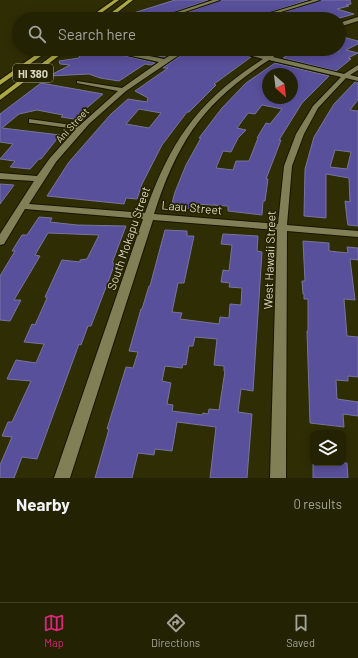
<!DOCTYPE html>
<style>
body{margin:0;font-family:Barlow,sans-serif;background:#2b2a0d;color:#f1f3f6}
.controls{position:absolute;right:12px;bottom:12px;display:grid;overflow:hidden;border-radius:8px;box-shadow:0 2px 10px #0003}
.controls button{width:36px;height:36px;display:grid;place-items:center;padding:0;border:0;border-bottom:1px solid #403f25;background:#232203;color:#f1f3f6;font:20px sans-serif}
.compass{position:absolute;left:262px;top:68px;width:36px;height:36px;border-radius:50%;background:#232203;box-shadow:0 2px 10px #0003;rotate:152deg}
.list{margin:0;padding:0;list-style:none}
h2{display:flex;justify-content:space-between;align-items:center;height:52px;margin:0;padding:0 16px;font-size:17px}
h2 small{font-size:13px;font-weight:400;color:#a3a49a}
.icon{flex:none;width:22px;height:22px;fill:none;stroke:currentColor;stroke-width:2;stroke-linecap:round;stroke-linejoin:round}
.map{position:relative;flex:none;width:358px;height:478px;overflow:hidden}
.search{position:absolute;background:#232203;box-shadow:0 2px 10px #0003;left:12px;right:12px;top:12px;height:44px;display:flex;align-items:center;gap:10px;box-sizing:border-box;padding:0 14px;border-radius:22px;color:#a3a49a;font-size:15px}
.sheet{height:124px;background:#232203}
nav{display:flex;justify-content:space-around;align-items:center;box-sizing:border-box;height:56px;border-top:1px solid #403f25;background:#232203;font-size:11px;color:#a3a49a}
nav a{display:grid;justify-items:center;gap:2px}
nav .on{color:#db2777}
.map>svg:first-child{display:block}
</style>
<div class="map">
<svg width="358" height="478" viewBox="0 0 358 478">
<rect width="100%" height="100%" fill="#2f2d04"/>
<g fill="#59509b" stroke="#77759b" fill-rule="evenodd">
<path d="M175 0H208L155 19H142L127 15Z"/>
<path d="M221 0H308L249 19H169Z"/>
<path d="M321 0H350L351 4 346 5 349 6 337 9 354 14 336 19H322L309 15V19H263Z"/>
<path d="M343 37 358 41V44L346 50 358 53 348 58 351 59 336 71 283 58 299 49H325L339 52V39Z"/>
<path d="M87 49H112L113 53 155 63 151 65 145 64 119 81 100 78 89 74 49 76 70 65 60 64 59 61 79 58 81 50Z"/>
<path d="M122 49H178L164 57Z"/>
<path d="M189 49H210L220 51V49H225L251 57 214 84 216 85 189 112H187L162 145 142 184 137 199 126 198 124 204 47 196 69 162 111 114 128 99 147 102 148 98 135 91 168 68H163ZM139 109 161 113 149 128 126 124Z"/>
<path d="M275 63 329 76 302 103 279 140H281L266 179H268L265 201H263L262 215 228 211V206L196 204 194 209 171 207 175 192 186 165 201 138H199L222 108 246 83ZM278 71 292 74V98H268V74H274ZM262 105 282 109 270 124 266 123 257 138H258L249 161H236L233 170 216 168 223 151 231 152 238 138 246 130 237 128 248 113 255 114Z"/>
<path d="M355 82H358V100L350 110 358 111V226L348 225 347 219 345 201 350 202 349 178 326 174V218L304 216 305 169 314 137 334 104ZM335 150 351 152 347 169 330 167Z"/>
<path d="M41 83 103 94 74 119 61 117 63 115 37 110 19 114 2 128 60 135 41 159H39L30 169 10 167 15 161 0 159 13 144 0 142V114Z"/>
<path d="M0 184 14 185 0 204Z"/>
<path d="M39 217 52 218 50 222 77 225 126 226 112 263H115L108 282 91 326H88L81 345 79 344 37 459 22 457 14 478H0V465L12 437 2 436 8 422H12L31 381 7 379 16 360 36 363 44 344 24 342 32 324 35 325 47 298 45 297 62 260 80 262V260L87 259 99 235 48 233 35 255 40 256 14 300H21L10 321 0 320V276L15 251H12L22 235H27Z"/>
<path d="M165 230 187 231V236H194L184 283H178L172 312 182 313 180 319 219 324 220 317 229 318 230 304 241 305 242 288 229 287 230 283 221 282 223 270 229 271 232 245 221 244 223 234 258 236 257 251 262 252 253 391 241 389 238 412 252 414 247 478H210L216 427 177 422 172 451 155 449 154 455 138 453 132 478H95L109 429H107L126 367 133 368 138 352 129 351 141 309H142L149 286H150ZM195 337 217 339 214 365 224 366V371H225L219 410 209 409 208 414 203 413 202 415 172 411 173 405 167 404 171 383 162 381 165 366 182 368 183 364 186 365 189 346H193Z"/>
<path d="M303 241 329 243V251L348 253 347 247 358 248V260L350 259 355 300 344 299 347 336 358 337V377L348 376V381L336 380 337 399 358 402V416L343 414 344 427 310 423 307 331H308V299H304V294H303L302 281H305Z"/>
<path d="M313 463H347L348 478H313Z"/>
</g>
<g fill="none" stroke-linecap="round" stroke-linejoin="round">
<defs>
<g id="minor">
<path d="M213 0H220L164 19H156Z"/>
<path d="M313 0H320L258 19H250Z"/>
<path d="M358 17V21L339 27V23Z"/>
<path d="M115 49 164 59 181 49H188L126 91 89 124 56 162 29 204 145 213C170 141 199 100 263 59L226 49H236L267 56 278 49H285L273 57 344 74 358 65V70L350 75 358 77V81L346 78 318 108 304 134 292 166 287 225 358 231V237L287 231 286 478H270L277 230 153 220 70 478H54L143 219 25 209 4 244 0 245V234L34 181 0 179V173L37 176 50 158 76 129 32 123H29V119L79 126 118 91 77 83V81L122 88 159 62 113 52V50ZM269 60 341 77 313 106 296 134 284 166 278 224 154 214C178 140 203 103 269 60Z"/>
</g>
<g id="major">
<path d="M114 0H119L93 19H87Z"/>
<path d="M128 0H133L109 19H103Z"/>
<path d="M44 49H51L0 85V80Z"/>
<path d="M61 49H68L0 100V95Z"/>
</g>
</defs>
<use href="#minor" stroke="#171500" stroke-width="2"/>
<use href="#major" stroke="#171500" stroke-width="2"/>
<use href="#minor" fill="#807f56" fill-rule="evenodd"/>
<use href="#major" fill="#aca843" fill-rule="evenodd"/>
</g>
<g text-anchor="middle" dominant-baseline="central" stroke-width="3.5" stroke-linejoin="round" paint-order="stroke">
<g font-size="10" fill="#d8d8c2" stroke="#252300">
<text transform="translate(72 125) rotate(-47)">Ani Street</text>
</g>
<rect fill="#252300" stroke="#a2a288" stroke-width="1" x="13" y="64" width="40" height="18" rx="3"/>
<g font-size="11" font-weight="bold" fill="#d8d8c2">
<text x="33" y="73">HI 380</text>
</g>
<g font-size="12" fill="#d8d8c2" stroke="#252300">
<text transform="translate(192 207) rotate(5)">Laau Street</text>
<text transform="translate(128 238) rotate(-71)">South Mokapu Street</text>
<text transform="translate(269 260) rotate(-88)">West Hawaii Street</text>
</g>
</g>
</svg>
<div class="controls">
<button><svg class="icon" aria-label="layers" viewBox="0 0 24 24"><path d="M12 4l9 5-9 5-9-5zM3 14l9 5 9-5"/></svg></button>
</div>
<svg class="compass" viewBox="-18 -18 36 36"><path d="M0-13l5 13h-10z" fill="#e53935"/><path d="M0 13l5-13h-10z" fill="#a3a49a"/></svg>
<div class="search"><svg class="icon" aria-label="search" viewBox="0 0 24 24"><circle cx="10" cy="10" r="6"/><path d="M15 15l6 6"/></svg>Search here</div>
</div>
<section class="sheet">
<h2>Nearby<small>0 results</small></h2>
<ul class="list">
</ul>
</section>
<nav>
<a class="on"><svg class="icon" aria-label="map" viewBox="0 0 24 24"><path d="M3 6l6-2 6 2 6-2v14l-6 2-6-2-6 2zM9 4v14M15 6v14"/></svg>Map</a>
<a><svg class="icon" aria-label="directions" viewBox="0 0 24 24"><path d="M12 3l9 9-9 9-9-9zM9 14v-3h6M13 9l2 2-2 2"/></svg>Directions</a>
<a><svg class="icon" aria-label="saved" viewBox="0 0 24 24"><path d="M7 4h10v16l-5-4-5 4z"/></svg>Saved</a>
</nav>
